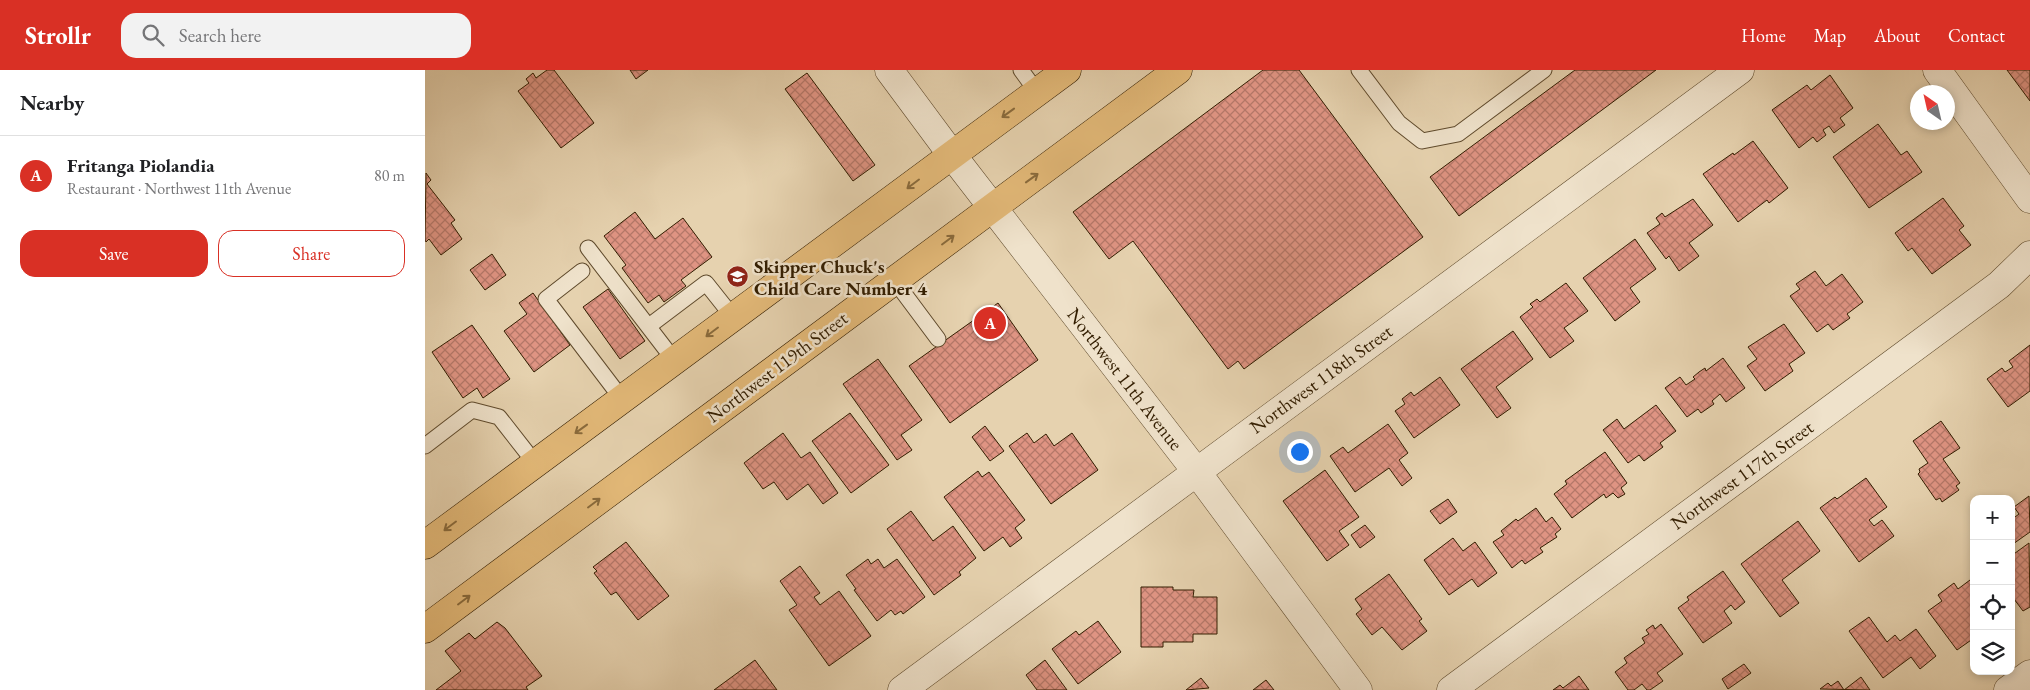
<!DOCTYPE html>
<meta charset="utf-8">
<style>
body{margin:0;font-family:"EB Garamond",serif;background:#f2f2f2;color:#202124}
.controls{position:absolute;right:15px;bottom:15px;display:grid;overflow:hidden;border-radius:10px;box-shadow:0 2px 8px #0003}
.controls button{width:45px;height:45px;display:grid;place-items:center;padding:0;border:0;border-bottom:1px solid #e0e0e0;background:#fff;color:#202124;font:25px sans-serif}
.compass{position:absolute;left:1485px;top:15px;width:45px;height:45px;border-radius:50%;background:#fff;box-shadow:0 2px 8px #0003;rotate:326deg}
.you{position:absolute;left:874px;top:381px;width:18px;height:18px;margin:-12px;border:4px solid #fff;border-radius:50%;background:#1a73e8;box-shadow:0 0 0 8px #1a73e833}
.badge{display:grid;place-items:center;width:32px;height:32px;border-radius:50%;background:#d93025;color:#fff;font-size:16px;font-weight:700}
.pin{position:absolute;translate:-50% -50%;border:2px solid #fff;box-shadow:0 1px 5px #0006}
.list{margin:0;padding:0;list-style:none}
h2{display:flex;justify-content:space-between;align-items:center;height:65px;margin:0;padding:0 20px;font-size:21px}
h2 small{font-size:16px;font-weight:400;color:#757577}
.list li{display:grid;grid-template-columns:32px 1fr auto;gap:15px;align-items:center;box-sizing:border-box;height:80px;padding:0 20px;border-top:1px solid #e0e0e0}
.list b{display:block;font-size:19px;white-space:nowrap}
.list p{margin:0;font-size:16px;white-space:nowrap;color:#757577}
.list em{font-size:16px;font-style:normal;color:#757577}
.actions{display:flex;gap:10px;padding:15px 20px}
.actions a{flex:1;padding:11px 0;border:1px solid #d93025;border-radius:15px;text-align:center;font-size:18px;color:#d93025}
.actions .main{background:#d93025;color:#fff}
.icon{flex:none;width:28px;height:28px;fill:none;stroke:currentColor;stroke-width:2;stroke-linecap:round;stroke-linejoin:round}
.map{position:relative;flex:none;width:1605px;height:620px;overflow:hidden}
header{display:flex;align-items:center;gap:30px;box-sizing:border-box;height:70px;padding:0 25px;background:#d93025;color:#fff}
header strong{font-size:24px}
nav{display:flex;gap:28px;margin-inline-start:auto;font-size:18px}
.search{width:350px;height:45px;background:#f2f2f2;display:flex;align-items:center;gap:12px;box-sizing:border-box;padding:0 18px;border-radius:15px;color:#757577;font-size:19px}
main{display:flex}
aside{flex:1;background:#fff}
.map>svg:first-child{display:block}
</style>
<header>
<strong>Strollr</strong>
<div class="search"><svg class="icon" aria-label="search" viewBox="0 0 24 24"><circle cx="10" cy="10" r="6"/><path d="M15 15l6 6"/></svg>Search here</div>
<nav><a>Home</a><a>Map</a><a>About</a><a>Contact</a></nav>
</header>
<main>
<aside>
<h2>Nearby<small></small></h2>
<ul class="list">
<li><span class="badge">A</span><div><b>Fritanga Piolandia</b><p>Restaurant · Northwest 11th Avenue</p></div><em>80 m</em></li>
</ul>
<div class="actions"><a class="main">Save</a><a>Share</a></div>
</aside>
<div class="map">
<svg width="1605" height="620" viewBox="0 0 1605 620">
<defs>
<pattern id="building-cross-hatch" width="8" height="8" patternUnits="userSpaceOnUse" patternTransform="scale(1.25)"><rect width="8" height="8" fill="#df9483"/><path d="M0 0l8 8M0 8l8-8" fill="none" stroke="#b57869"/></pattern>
</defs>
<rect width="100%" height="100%" fill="#e6d2af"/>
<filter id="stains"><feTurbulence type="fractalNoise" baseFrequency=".004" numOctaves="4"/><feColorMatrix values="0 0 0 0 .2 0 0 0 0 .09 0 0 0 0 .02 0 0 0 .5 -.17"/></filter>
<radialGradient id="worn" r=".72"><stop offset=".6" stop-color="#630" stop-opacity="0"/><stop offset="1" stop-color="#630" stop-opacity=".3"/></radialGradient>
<g fill="url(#building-cross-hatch)" stroke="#321d00">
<path d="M122 0H129L169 53 136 78 93 21 104 13 101 9 108 3 111 8Z"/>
<path d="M205 0H223L211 9Z"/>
<path d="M838 0H874L998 167 819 299 813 291 803 299 708 171 684 189 648 142Z"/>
<path d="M1150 0H1231L1034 146 1005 107Z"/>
<path d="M1582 0H1605V31Z"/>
<path d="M382 3 450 95 428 111 360 19Z"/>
<path d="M1405 5 1428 38 1415 48 1420 55 1414 59 1409 63 1404 56 1398 60 1401 65 1392 72 1388 67 1374 78 1347 40 1382 15 1386 20Z"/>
<path d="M1453 54 1476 85 1482 81 1497 102 1444 138 1408 87Z"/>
<path d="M1328 71 1363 118 1344 133 1342 130 1313 152 1278 104 1308 83 1309 85Z"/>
<path d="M1 103 6 110 2 114 30 150 26 153 37 169 16 185 4 169 1 172 0 170Z"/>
<path d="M1518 128 1539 156 1534 160 1546 175 1507 204 1487 178 1483 181 1470 163Z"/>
<path d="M1268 129 1288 155 1264 173 1274 186 1254 201 1244 186 1241 189 1222 163 1235 154 1231 148 1237 143 1240 147Z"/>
<path d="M210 142 230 169 258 148 287 187 256 210 261 216 239 232 234 225 223 233 197 198 201 195 179 166Z"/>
<path d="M1210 169 1231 199 1205 218 1215 232 1190 251 1158 208Z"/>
<path d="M67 184 81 205 60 220 45 200Z"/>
<path d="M1390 201 1401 216 1417 204 1438 232 1422 244 1425 248 1408 260 1403 254 1392 262 1365 226 1375 219 1371 214Z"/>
<path d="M1141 213 1163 241 1139 258 1149 271 1125 288 1095 247 1108 237 1105 234 1112 229 1115 232Z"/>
<path d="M183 219 220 271 195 289 158 237Z"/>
<path d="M108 223 145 275 109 302 79 261 102 244 94 233Z"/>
<path d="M573 233 613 290 525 353 484 296Z"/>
<path d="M1359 254 1380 283 1364 294 1368 301 1340 321 1322 296 1332 289 1323 277Z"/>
<path d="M47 255 85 309 58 328 52 318 38 328 7 282Z"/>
<path d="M1088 261 1108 289 1071 317 1086 338 1072 348 1036 299Z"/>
<path d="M1605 275V321L1583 337 1562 309 1577 298 1580 302 1588 297 1584 291Z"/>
<path d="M1298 288 1320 318 1301 332 1295 324 1287 331 1289 334 1276 343 1273 339 1262 347 1240 318 1255 307 1261 315 1270 309 1268 307 1274 302 1280 298 1281 301Z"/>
<path d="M453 289 497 350 476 365 487 380 472 390 418 314Z"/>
<path d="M1015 307 1035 335 989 368 970 341 980 334 977 329 986 322 989 326Z"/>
<path d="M1231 335 1251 361 1235 373 1238 377 1219 391 1214 385 1203 393 1178 360 1192 349 1199 359Z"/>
<path d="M425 343 464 395 426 423 387 371Z"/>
<path d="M1516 351 1535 378 1518 389 1535 413 1531 416 1534 420 1517 432 1515 428 1511 430 1493 404 1495 402 1494 399 1503 393 1488 371Z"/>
<path d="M963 354 983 383 974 390 987 408 977 416 964 398 930 422 905 386 918 377 923 383Z"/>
<path d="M560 356 579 381 565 391 547 367Z"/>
<path d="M358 363 376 388 385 382 413 423 398 434 383 414 362 430 349 412 338 419 319 393Z"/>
<path d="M602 363 609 373 621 364 629 376 647 363 673 400 626 434 584 376Z"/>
<path d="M1180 382 1202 413 1196 418 1200 424 1193 428 1188 423 1181 428 1179 424 1147 448 1129 424 1142 414 1140 411Z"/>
<path d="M900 400 934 447 914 461 924 475 902 491 858 431Z"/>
<path d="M553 401 557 407 564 402 600 450 590 458 597 468 585 477 578 467 559 481 519 427Z"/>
<path d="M1441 408 1462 437 1444 450 1449 456 1457 450 1469 466 1434 492 1395 438 1410 427 1412 429Z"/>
<path d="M1604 426 1605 462 1588 474 1586 471V450L1594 444 1589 437Z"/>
<path d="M1023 429 1032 442 1015 454 1005 441Z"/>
<path d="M1111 438 1121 452 1127 447 1136 459 1130 464 1132 467 1115 478 1118 482 1100 494 1097 490 1087 498 1068 472 1079 465 1076 461 1091 449 1093 451Z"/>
<path d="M486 441 508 471 528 456 551 488 534 502 536 505 509 525 462 459Z"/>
<path d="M1373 451 1395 481 1357 510 1374 533 1355 547 1316 494Z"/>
<path d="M940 455 950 467 935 478 926 465Z"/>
<path d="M1028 468 1038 481 1050 472 1072 503 1053 517 1047 509 1024 525 999 490Z"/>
<path d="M201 472 244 526 213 550 191 522 186 525 169 503 172 501 168 497Z"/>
<path d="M1604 473 1605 537 1598 541 1586 525V486Z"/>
<path d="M443 489 446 494 453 489 459 498 472 489 500 527 478 544 476 541 470 545 466 540 452 551 429 520 431 519 421 505Z"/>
<path d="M375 496 395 523 389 527 395 535 414 521 446 566 404 596 364 540 372 535 355 511Z"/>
<path d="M1298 501 1320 532 1310 540 1306 535 1299 541 1307 553 1278 573 1253 538 1264 530 1262 527Z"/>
<path d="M964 504 997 549 994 551 1002 561 977 580 957 557 947 565 931 544 937 539 930 529Z"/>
<path d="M1549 507V568L1532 580 1503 541 1517 531 1513 525 1529 513 1533 519Z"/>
<path d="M716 517H748V520H769L768 527H792V564H768V572H738V577H716Z"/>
<path d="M1444 547 1462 572 1470 565 1475 571 1491 559 1511 586 1495 599 1486 587 1458 608 1424 561Z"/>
<path d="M673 551 696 582 653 614 627 579 651 561 654 565Z"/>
<path d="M72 552 80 558 117 606 101 617 103 620H11L36 601 20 581 44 563 50 569Z"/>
<path d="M1236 554 1258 584 1232 603 1238 611 1225 620H1222L1217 614 1209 620H1203L1190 602 1202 593 1199 588 1220 573 1217 568 1224 564 1221 560 1228 555 1230 559Z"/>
<path d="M330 590 352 620H289Z"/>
<path d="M620 590 642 620H612L601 605Z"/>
<path d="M1319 594 1326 603 1303 619 1297 609Z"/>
<path d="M1154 606 1164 620H1128L1135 615 1138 618Z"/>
<path d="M1436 607 1445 620 1395 619 1403 613 1406 616 1413 611 1419 620Z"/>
<path d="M776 608 784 618 761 620Z"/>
<path d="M841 610 849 620H828Z"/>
</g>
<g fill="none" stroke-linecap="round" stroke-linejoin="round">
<defs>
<g id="service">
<path d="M596 0 612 22"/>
<path d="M934 0 974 53 997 71 1033 64 1119 0"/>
<path d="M163 178 249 290"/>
<path d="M157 201 121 229 197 329"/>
<path d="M469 210 513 269"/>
<path d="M224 256 281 213 308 247"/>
<path d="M0 376 47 340 74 347 110 393"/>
</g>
<g id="minor">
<path d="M464 0 527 85 771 401 933 620"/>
<path d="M1512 0 1605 129"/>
<path d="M477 620 1315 0"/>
<path d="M1026 620 1574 215 1605 185"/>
<path d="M1583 620 1605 604"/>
</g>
<g id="trunk">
<path d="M0 475 642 0"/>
<path d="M0 559 753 0"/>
</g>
</defs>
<use href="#service" stroke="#5f4a2c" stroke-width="17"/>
<use href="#minor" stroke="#5f4a2c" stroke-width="29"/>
<use href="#trunk" stroke="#321d00" stroke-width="29"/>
<use href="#service" stroke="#efe2cb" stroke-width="15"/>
<use href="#minor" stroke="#efe2cb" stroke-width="28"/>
<use href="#trunk" stroke="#e3b978" stroke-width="28"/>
</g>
<defs><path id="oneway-shaft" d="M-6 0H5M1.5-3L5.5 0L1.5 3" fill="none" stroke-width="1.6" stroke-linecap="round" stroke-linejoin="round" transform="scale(1.25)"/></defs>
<g stroke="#8a6b3c">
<use href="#oneway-shaft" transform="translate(583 43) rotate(144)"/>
<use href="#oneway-shaft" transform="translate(607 108) rotate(-36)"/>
<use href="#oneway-shaft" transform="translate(488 114) rotate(143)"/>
<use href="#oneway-shaft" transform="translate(523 170) rotate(-37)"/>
<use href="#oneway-shaft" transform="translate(287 262) rotate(143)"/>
<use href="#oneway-shaft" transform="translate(156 359) rotate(144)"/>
<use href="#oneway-shaft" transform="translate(169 433) rotate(-37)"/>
<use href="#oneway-shaft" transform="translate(25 456) rotate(143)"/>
<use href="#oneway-shaft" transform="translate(39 530) rotate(-37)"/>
</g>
<defs>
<symbol id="school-disc" viewBox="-11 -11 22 22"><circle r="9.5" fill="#8f2418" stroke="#efe2cb"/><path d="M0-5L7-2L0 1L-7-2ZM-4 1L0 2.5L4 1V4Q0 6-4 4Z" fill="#fff"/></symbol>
</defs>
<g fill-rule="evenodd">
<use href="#school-disc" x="300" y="194" width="25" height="25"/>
</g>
<g text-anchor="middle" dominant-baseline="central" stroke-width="5" stroke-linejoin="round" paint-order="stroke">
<g font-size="19" font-weight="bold" fill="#321d00" stroke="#efe2cb" text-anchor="start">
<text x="329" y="196">Skipper Chuck's<tspan x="329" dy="22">Child Care Number 4</tspan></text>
</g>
<g font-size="19" fill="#321d00" stroke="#efe2cb">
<text transform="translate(352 297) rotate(-37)">Northwest 119th Street</text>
<text transform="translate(700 309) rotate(52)">Northwest 11th Avenue</text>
<text transform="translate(896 309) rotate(-36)">Northwest 118th Street</text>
<text transform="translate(1317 405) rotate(-36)">Northwest 117th Street</text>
</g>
</g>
<rect width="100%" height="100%" filter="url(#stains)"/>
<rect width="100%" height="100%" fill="url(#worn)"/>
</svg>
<div class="controls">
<button>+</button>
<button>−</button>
<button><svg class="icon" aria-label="locate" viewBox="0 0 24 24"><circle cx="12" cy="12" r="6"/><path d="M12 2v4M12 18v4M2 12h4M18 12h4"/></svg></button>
<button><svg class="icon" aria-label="layers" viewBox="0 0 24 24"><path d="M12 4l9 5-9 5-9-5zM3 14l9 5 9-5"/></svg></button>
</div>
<svg class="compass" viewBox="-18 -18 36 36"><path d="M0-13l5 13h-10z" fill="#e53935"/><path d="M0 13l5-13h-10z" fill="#757577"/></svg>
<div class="you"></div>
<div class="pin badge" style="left:565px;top:253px">A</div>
</div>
</main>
